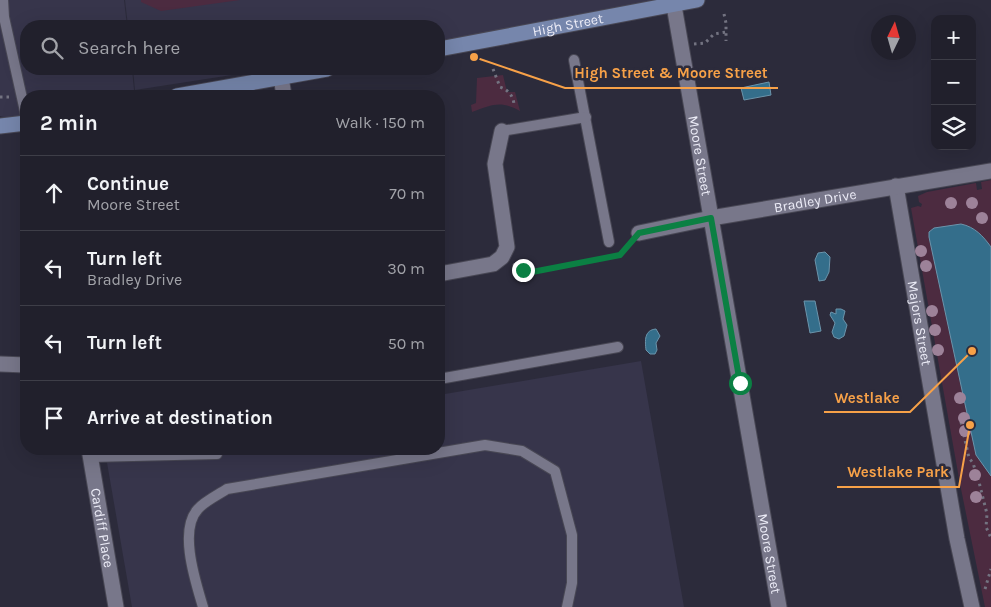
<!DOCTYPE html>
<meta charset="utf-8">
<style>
body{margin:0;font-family:Karla,sans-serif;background:#292834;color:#f1f3f6}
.controls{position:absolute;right:15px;top:15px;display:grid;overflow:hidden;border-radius:10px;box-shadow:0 5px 20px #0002}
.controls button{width:45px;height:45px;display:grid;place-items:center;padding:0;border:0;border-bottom:1px solid #3e3e48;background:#21202c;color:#f1f3f6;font:25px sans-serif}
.compass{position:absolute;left:871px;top:15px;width:45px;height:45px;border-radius:50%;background:#21202c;box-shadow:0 5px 20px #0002;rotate:5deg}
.stop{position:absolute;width:15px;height:15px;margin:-11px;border:4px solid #0b8043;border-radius:50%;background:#fff}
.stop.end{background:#0b8043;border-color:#fff;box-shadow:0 1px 5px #0008}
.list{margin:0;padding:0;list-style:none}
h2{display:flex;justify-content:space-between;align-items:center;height:65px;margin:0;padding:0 20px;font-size:21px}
h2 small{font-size:16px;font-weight:400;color:#a2a3a9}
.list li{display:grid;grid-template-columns:32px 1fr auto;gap:15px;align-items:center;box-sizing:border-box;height:75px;padding:0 20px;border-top:1px solid #3e3e48}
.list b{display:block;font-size:19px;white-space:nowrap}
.list p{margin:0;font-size:16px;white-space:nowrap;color:#a2a3a9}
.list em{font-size:16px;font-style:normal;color:#a2a3a9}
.icon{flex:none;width:28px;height:28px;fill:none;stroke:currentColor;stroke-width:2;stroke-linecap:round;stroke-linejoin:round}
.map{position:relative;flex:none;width:991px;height:607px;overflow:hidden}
.search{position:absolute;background:#21202c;box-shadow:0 5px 20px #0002;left:20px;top:20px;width:425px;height:55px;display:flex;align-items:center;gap:12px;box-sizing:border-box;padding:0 18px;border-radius:20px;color:#a2a3a9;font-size:19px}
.panel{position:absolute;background:#21202c;box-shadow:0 5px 20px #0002;left:20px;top:90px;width:425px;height:365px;border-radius:20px}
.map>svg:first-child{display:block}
</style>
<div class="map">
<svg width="991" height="607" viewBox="0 0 991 607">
<rect width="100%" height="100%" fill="#2c2b3b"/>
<g fill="#37354b">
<path d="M0 0H124L127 26H26V69H132L134 90 129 96H26V124L0 116Z"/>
<path d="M125 0H669L439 43V26H128Z"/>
<path d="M133 69H270L135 90Z"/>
<path d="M641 361 684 607H132L105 451 107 450V449H439V395Z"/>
</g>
<g fill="#4c2b40">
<path d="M141 0H240L161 11 141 2Z"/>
<path d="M503 75 507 92H515L520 111C500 100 492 105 472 112L471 105 476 103 477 78Z"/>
<path d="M991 180V607H985L960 484 911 208 918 206 921 207 922 204 919 202 918 196 927 192 976 183 977 190 982 189 981 182Z"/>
</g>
<g fill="#346e8b" stroke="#6b94ab">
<path d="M769 82 771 95 744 100 741 88Z"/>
<path d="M961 224C975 227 983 236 991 247V476L976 455 929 237V232L934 228Z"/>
<path d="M825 252 830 257 829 272 825 280 819 281 815 260 818 253Z"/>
<path d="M804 301H815L821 331 810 333Z"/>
<path d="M836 309H841L845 311 843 319 847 325 844 336 839 339 834 337 832 332 835 323 830 315 831 312 836 314Z"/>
<path d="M656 329 660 336 656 343 657 350 655 354H650L646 350C645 341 644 330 656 329Z"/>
</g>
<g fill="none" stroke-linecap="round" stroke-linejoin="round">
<defs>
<g id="lane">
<path d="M3 0 4 17 26 116"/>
<path d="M574 60 609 242"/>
<path d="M502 131 586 117"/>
<path d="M439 379 618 347"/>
<path d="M91 457 217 454"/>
<path d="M203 607C196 583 178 530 198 509 205 501 218 495 227 489L485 445 522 451 555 471 572 535V583L567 607"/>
</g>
<g id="street">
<path id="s1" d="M673 0 779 607"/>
<path d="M281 77 284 96"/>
<path id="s2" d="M896 186 957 539 972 607"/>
<path id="s3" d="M639 233 711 218 991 171"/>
<path d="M439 274 493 264 502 257 507 247 495 164 502 131"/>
<path d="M0 364 26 365"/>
<path id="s4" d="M89 449 116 607"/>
</g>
<g id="secondary">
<path id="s5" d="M439 49 697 0"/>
<path d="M177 96 327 69"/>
<path d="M0 126 26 123"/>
</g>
</defs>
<use href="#lane" stroke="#484754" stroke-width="12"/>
<use href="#street" stroke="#484754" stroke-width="17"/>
<use href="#secondary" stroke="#484754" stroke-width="17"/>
<g stroke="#737381" stroke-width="3" stroke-dasharray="2.5 4" stroke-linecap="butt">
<path d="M724 14 726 23V41"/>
<path d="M694 44 705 43 714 34 726 32"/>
<path d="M493 69 500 87C509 90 514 97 514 106"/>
<path d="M0 97H9"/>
<path d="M513 264 527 273 620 255 630 244"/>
<path d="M961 422 969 458 973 463 979 482 987 514 986 527 991 538"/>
<path d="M985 589 991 569"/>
</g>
<use href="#lane" stroke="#78778a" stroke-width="10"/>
<use href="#street" stroke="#78778a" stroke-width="15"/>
<use href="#secondary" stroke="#7686ac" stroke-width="15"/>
</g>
<g fill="#9d8299">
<circle cx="951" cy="203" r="6"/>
<circle cx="972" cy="203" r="6"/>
<circle cx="982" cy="218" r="6"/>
<circle cx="921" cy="251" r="6"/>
<circle cx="926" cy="266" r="6"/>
<circle cx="932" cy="311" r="6"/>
<circle cx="935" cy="330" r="6"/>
<circle cx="938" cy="350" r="6"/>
<circle cx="960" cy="398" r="6"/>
<circle cx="964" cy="418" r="6"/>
<circle cx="965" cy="431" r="6"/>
<circle cx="975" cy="475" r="6"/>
<circle cx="976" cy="497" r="6"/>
</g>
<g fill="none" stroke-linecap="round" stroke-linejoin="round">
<path stroke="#0b8043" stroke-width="6" d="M523 270 527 273 620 255 639 233 711 218 740 383"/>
</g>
<g text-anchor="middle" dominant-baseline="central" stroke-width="5" stroke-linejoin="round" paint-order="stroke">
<g font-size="14" fill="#ececf7" stroke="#2c2b3b">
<text stroke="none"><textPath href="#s5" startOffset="131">High Street</textPath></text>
<text stroke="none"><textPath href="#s1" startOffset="158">Moore Street</textPath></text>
<text stroke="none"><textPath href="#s3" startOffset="179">Bradley Drive</textPath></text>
<text stroke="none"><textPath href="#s2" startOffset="139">Majors Street</textPath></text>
<text stroke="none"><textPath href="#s4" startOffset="80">Cardiff Place</textPath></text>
<text stroke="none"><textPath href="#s1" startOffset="562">Moore Street</textPath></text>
</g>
</g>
<path fill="none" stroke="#f7a148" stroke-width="2" d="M474 57L565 88H778M972 351L910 412H824M970 425L959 487H837"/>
<g fill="#f7a148" stroke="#2c2b3b" stroke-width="2">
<circle cx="474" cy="57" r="5"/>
<circle cx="972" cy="351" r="5"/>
<circle cx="970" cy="425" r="5"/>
</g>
<g font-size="15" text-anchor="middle" font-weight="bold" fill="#f7a148" stroke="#2c2b3b" stroke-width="5" stroke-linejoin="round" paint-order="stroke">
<text x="671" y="78">High Street &amp; Moore Street</text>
<text x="867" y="403">Westlake</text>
<text x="898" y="477">Westlake Park</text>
</g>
</svg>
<div class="controls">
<button>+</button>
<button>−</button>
<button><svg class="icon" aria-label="layers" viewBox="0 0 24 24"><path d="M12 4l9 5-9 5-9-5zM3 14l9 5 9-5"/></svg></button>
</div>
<svg class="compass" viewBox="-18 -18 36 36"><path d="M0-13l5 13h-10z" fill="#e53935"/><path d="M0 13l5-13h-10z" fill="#a2a3a9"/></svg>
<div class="stop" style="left:740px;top:383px"></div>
<div class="stop end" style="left:523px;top:270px"></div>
<div class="search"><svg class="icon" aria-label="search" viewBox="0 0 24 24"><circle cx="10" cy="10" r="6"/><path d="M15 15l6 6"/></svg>Search here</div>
<section class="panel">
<h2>2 min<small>Walk · 150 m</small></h2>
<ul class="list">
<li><svg class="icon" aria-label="ahead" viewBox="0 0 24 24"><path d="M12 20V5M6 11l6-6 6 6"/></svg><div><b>Continue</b><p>Moore Street</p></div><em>70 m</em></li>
<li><svg class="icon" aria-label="left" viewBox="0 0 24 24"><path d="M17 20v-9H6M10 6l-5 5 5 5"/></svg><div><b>Turn left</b><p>Bradley Drive</p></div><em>30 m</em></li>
<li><svg class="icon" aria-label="left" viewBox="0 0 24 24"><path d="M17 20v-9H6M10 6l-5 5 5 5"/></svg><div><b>Turn left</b></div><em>50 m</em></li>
<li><svg class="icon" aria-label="arrive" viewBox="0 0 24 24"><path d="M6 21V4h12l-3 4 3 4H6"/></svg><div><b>Arrive at destination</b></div></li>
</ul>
</section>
</div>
